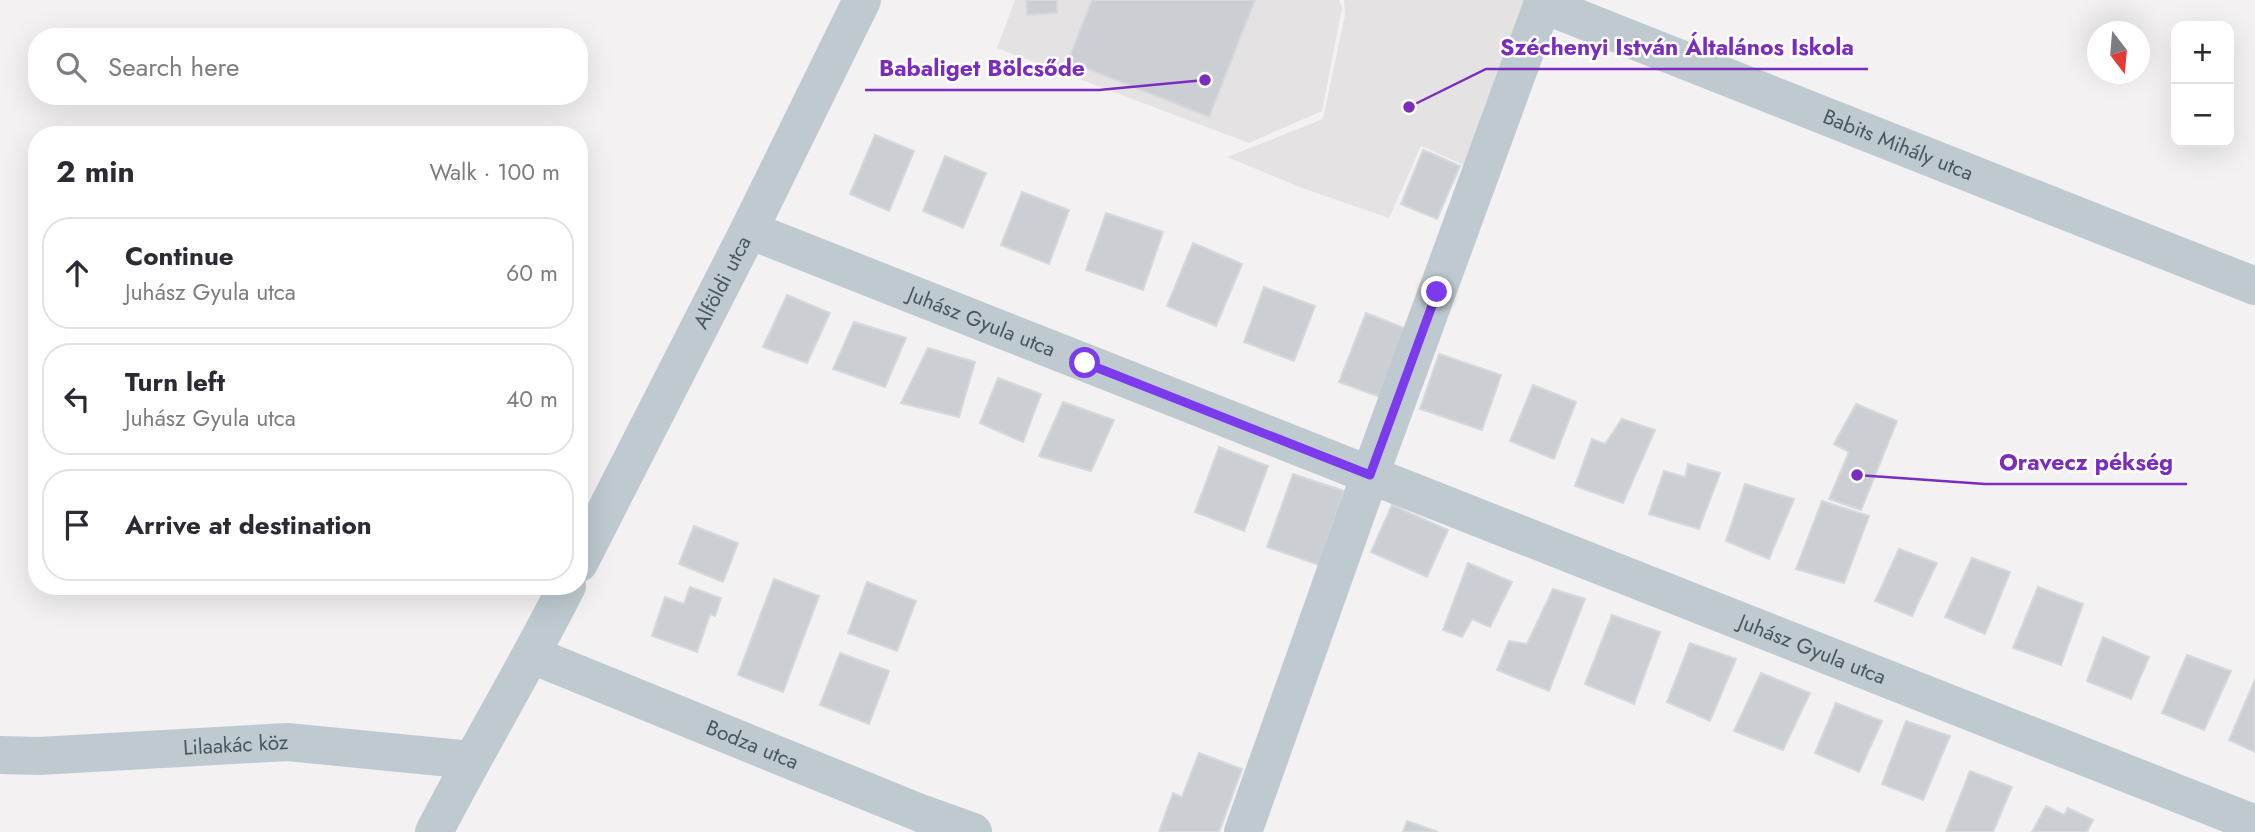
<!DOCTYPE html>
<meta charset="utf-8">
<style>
body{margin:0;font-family:Jost,sans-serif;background:#f7f7f7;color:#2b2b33}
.controls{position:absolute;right:21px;top:21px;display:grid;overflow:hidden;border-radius:14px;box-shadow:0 7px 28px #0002}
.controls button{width:63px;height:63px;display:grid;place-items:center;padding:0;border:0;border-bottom:2px solid #e1e1e2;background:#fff;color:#2b2b33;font:35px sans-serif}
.compass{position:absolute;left:2087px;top:21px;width:63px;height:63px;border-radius:50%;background:#fff;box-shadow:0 7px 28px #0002;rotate:164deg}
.stop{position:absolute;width:21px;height:21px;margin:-16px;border:5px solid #7c3aed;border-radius:50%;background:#fff}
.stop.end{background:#7c3aed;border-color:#fff;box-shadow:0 2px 7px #0008}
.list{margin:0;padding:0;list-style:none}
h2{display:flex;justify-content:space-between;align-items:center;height:91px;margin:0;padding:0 28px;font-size:30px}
h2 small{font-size:23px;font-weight:400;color:#7c7c81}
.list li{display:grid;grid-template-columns:46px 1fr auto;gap:21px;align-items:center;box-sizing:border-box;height:112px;margin:0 14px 14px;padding:0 14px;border:2px solid #e1e1e2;border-radius:28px}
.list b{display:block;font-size:26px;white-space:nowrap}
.list p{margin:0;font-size:23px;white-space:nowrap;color:#7c7c81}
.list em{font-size:23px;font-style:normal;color:#7c7c81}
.icon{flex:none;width:38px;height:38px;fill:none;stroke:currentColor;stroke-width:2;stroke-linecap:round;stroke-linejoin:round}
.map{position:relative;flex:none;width:2255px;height:832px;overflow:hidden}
.search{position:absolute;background:#fff;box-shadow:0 7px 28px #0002;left:28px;top:28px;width:560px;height:77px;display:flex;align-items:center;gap:18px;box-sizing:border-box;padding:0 24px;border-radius:28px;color:#7c7c81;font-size:26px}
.panel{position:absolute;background:#fff;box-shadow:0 7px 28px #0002;left:28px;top:126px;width:560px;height:469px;border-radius:28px}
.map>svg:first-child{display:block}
</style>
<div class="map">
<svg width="2255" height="832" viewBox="0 0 2255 832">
<rect width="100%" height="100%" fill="#f3f1f1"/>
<g fill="#e4e2e3">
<path d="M1015 0H1339L1342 8 1322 111 1249 143 997 48Z"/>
<path d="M1344 0H1525L1471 168 1421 146 1389 218 1302 188 1227 157 1323 119 1345 15Z"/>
</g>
<g fill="#cbcfd3" stroke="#d5d8dc" stroke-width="2">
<path d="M1026 0H1057V13L1027 15Z"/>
<path d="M1092 0H1255L1209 117 1068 61Z"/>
<path d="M875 135 914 151 889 211 850 194Z"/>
<path d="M1423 150 1460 166 1437 219 1401 204Z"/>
<path d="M945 156 986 173 963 228 923 211Z"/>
<path d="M1022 192 1069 210 1049 264 1001 245Z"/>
<path d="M1106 213 1163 232 1143 290 1086 270Z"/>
<path d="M1193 243 1242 264 1216 326 1167 306Z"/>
<path d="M1264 287 1315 306 1294 361 1244 342Z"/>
<path d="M787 295 830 313 807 363 763 347Z"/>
<path d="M1366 313 1407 329 1380 397 1339 382Z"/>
<path d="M854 322 906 338 885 387 833 369Z"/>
<path d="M928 348 975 362 959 417 901 403Z"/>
<path d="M1439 354 1501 375 1482 430 1420 409Z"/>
<path d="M998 378 1041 394 1023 442 980 423Z"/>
<path d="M1533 385 1576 402 1554 459 1510 441Z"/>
<path d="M1063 402 1114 420 1091 471 1039 456Z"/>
<path d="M1856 404 1897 421 1861 510 1829 499 1849 452 1834 444Z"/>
<path d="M1622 419 1655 430 1623 503 1575 486 1592 439 1605 444Z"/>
<path d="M1219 447 1268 466 1244 531 1195 512Z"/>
<path d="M1688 464 1720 473 1699 529 1649 514 1664 471 1685 477Z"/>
<path d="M1293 474 1344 491 1319 565 1267 547Z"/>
<path d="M1745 484 1794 499 1769 559 1726 541Z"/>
<path d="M1822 501 1869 516 1844 583 1796 569Z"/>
<path d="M1392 505 1448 530 1427 577 1371 552Z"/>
<path d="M694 526 738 543 723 582 679 564Z"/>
<path d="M1899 549 1937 563 1912 616 1875 601Z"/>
<path d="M1972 558 2010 572 1985 634 1945 617Z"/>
<path d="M1468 563 1512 582 1490 627 1472 619 1462 637 1443 630Z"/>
<path d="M774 579 819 596 783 692 738 675Z"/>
<path d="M867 582 916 601 897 651 848 633Z"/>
<path d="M690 587 721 598 715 616 710 614 697 652 652 636 665 597 684 604Z"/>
<path d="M2038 587 2083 604 2061 665 2013 648Z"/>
<path d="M1553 589 1585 599 1549 691 1497 670 1509 641 1527 644Z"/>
<path d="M1612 615 1660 632 1634 704 1585 684Z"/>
<path d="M2103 637 2149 657 2131 699 2087 681Z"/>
<path d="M1690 643 1736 659 1710 721 1667 702Z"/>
<path d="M840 653 889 671 869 724 820 705Z"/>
<path d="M2187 655 2231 671 2204 730 2162 713Z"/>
<path d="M1761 673 1810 693 1783 750 1734 731Z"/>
<path d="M2255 680V752L2229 740Z"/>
<path d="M1836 703 1882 721 1859 772 1815 753Z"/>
<path d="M1906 721 1950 736 1923 800 1882 784Z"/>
<path d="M1199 753 1242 769 1219 832H1159L1173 793 1182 797Z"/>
<path d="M1970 771 2012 787 1993 832H1946Z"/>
<path d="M2046 806 2064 815 2068 808 2093 820 2087 832H2032Z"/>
<path d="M1407 821 1438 832H1403Z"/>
</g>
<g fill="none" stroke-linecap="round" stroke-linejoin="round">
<g stroke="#becad0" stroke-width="38">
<path id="s1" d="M1542 4 2255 286"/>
<path id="s2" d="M749 230 2255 824"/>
<path id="s3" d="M579 563 749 230 862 0"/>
<path id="s4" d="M532 655 920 813 973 832"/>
<path id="s5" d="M0 755 39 756 287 742 471 760"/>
<path d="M434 832C477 749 525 669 567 586"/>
<path d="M1243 832 1370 475 1544 0"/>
</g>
</g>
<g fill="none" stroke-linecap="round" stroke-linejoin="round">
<path stroke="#7c3aed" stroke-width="9" d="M1085 363 1370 475 1437 292"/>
</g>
<g text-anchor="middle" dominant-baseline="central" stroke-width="5" stroke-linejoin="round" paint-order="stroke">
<g font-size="21" fill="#48575f" stroke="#fff">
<text stroke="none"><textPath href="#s1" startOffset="383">Babits Mihály utca</textPath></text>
<text stroke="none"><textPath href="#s3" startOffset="315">Alföldi utca</textPath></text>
<text stroke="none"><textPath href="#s2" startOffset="250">Juhász Gyula utca</textPath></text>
<text stroke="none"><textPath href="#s2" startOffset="1143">Juhász Gyula utca</textPath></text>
<text stroke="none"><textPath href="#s4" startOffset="238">Bodza utca</textPath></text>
<text stroke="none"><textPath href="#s5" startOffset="236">Lilaakác köz</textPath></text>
</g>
</g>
<path fill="none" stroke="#7b2cbf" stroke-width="2.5" d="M1409 107L1486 69H1868M1205 80L1099 90H865M1857 475L1985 484H2187"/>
<g fill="#7b2cbf" stroke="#fff" stroke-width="2.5">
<circle cx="1409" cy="107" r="7"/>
<circle cx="1205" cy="80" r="7"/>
<circle cx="1857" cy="475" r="7"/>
</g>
<g font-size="23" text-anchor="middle" font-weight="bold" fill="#7b2cbf" stroke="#fff" stroke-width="5" stroke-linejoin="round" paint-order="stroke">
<text x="1677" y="55">Széchenyi István Általános Iskola</text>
<text x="982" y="76">Babaliget Bölcsőde</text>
<text x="2086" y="470">Oravecz pékség</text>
</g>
</svg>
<div class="controls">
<button>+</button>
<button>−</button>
</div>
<svg class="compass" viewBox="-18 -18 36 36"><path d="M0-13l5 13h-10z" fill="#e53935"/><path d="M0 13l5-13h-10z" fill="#7c7c81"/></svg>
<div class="stop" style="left:1085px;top:363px"></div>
<div class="stop end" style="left:1437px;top:292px"></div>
<div class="search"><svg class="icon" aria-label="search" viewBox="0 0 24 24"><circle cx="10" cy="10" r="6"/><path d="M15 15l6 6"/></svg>Search here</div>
<section class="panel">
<h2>2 min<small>Walk · 100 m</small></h2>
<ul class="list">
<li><svg class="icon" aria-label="ahead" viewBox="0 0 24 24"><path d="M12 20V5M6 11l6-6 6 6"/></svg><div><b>Continue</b><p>Juhász Gyula utca</p></div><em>60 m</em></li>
<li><svg class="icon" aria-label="left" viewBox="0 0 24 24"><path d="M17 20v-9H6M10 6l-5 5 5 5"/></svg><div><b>Turn left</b><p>Juhász Gyula utca</p></div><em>40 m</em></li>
<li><svg class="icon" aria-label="arrive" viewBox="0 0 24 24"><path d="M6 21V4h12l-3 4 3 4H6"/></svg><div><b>Arrive at destination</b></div></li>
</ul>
</section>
</div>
